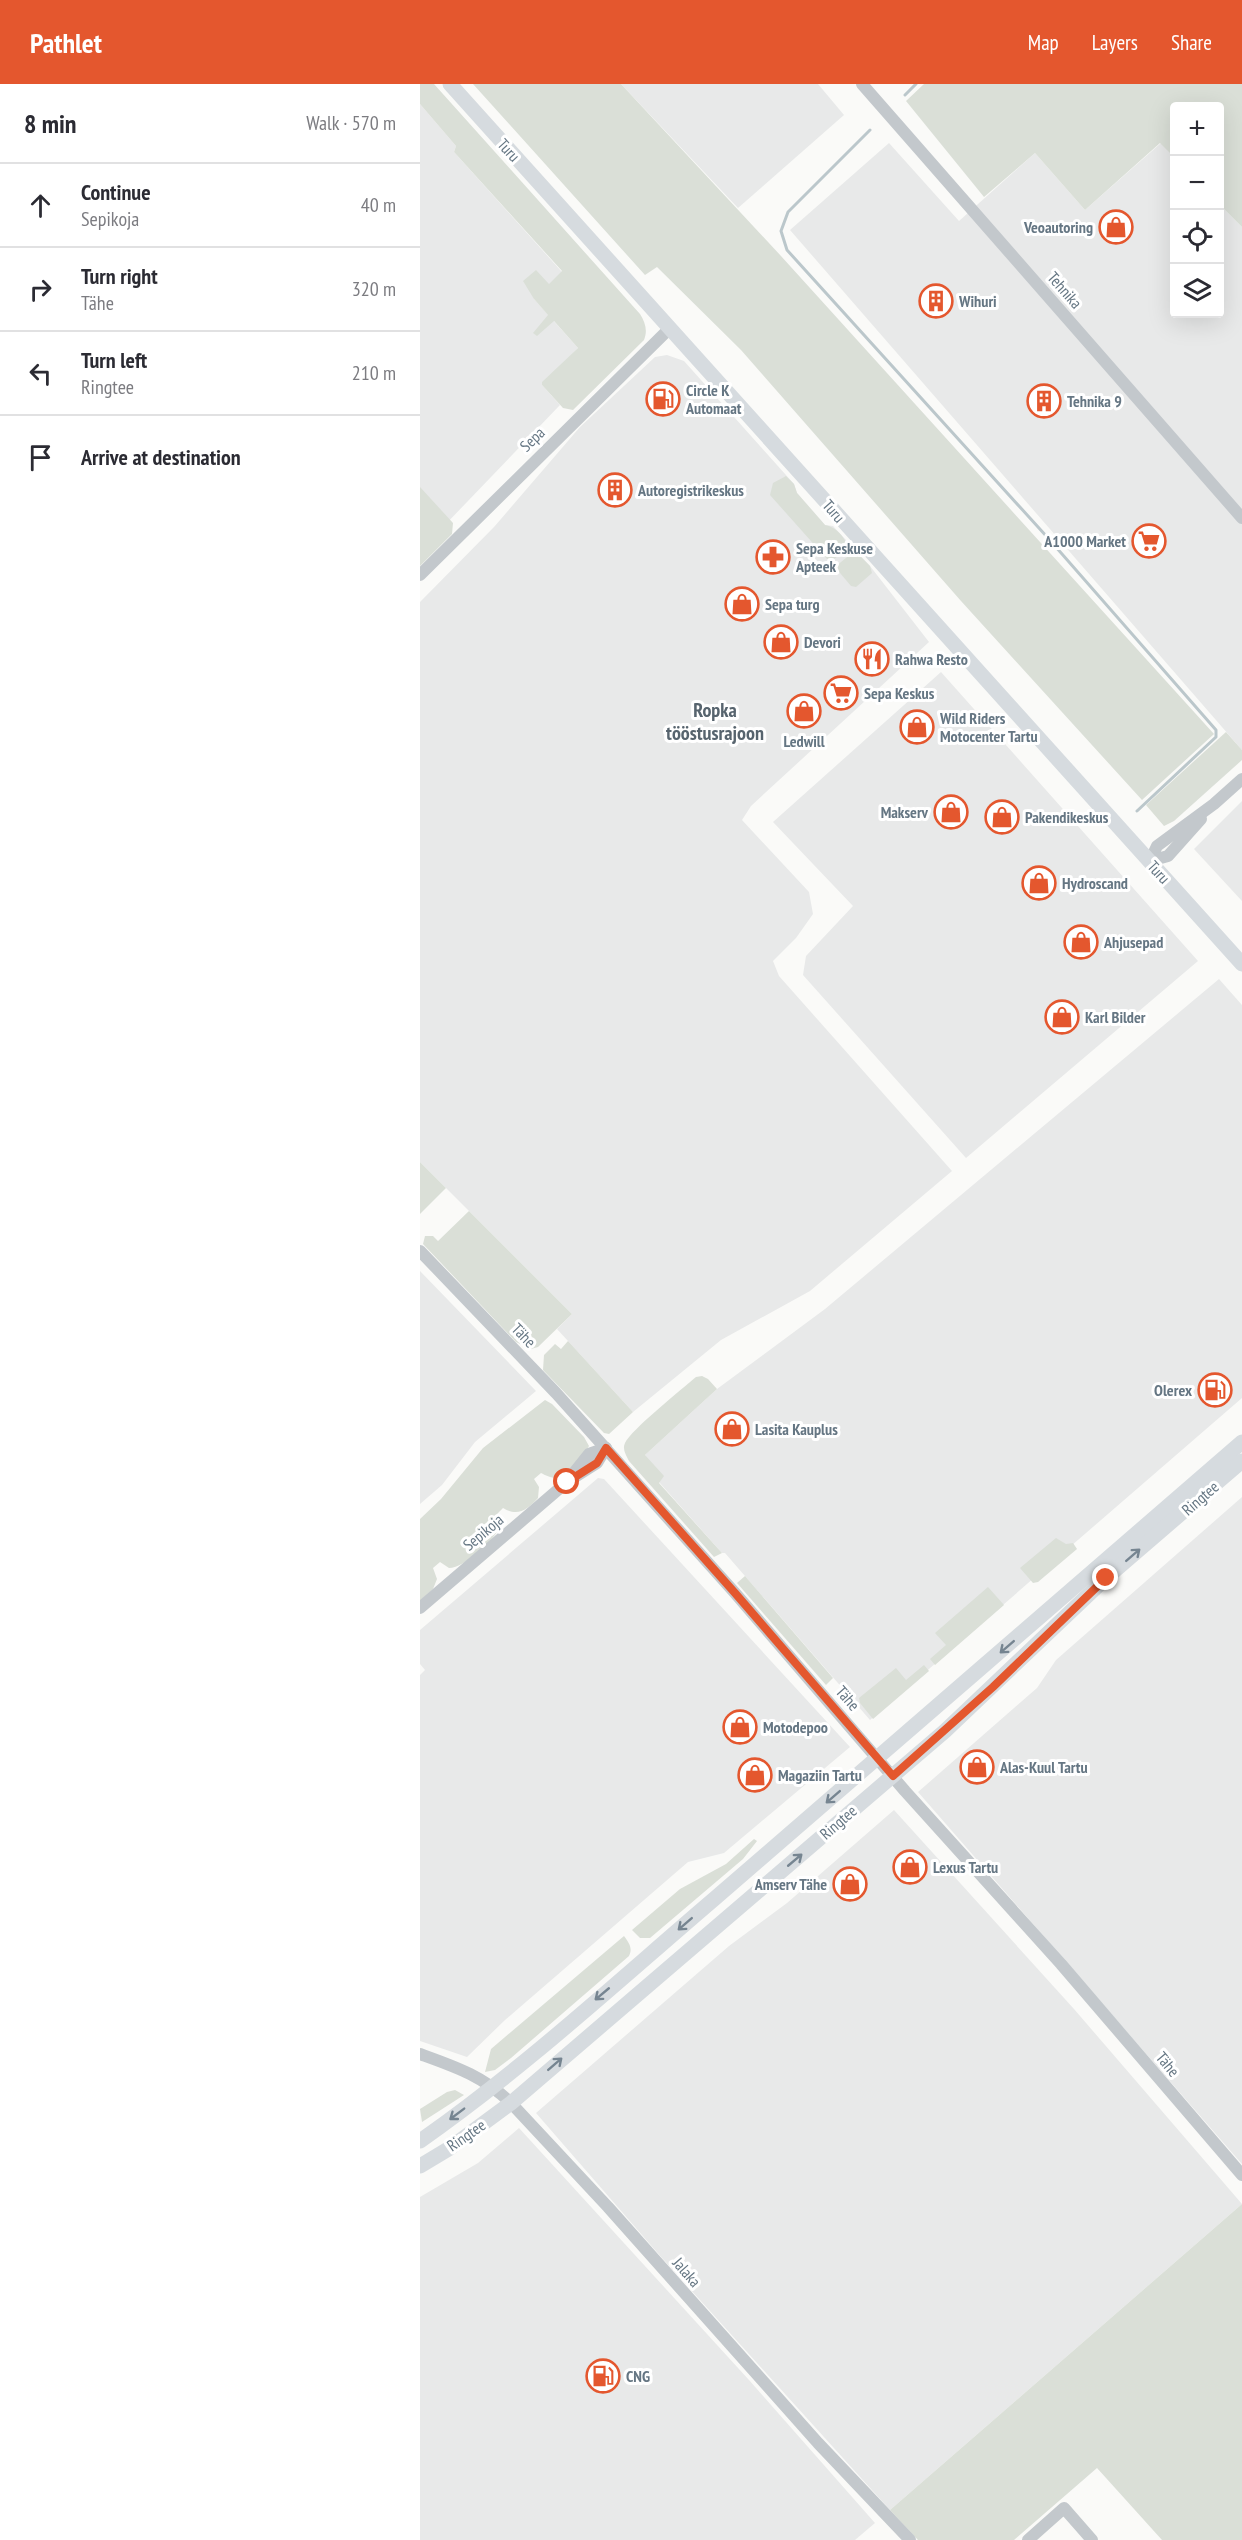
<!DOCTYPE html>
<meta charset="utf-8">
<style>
body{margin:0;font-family:"PT Sans Narrow",sans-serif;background:#f2f2f3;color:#2b2b33}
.controls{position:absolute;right:18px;top:18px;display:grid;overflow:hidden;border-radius:6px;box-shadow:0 6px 24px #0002}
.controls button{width:54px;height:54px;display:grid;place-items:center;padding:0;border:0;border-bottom:2px solid #e1e1e2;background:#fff;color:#2b2b33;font:30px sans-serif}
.stop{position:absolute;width:18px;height:18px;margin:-14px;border:4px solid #e4572e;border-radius:50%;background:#fff}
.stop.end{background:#e4572e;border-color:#fff;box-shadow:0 2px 6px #0008}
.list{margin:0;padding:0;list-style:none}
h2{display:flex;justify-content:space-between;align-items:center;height:78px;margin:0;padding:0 24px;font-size:26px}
h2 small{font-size:20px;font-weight:400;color:#7c7c81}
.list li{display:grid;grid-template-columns:39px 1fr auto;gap:18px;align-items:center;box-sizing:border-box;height:84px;padding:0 24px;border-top:2px solid #e1e1e2}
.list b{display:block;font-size:22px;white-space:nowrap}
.list p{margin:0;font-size:20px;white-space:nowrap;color:#7c7c81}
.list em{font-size:20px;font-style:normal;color:#7c7c81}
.icon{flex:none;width:33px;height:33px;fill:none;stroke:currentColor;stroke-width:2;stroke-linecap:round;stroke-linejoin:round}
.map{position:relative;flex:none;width:822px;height:2456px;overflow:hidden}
header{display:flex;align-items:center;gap:36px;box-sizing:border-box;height:84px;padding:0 30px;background:#e4572e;color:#fff}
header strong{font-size:28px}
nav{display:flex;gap:33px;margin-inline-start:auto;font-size:21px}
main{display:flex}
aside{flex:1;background:#fff}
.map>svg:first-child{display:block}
</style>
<header>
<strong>Pathlet</strong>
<nav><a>Map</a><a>Layers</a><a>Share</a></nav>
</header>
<main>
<aside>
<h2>8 min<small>Walk · 570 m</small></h2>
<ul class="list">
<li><svg class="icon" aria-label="ahead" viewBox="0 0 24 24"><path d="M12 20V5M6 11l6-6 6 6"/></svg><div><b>Continue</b><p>Sepikoja</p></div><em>40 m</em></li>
<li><svg class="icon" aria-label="right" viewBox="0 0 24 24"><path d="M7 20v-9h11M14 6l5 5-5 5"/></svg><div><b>Turn right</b><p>Tähe</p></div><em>320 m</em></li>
<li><svg class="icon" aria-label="left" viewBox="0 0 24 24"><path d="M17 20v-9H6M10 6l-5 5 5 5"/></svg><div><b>Turn left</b><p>Ringtee</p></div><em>210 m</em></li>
<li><svg class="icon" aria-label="arrive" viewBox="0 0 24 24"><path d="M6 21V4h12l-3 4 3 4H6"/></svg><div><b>Arrive at destination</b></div></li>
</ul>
</aside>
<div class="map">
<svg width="822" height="2456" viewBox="0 0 822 2456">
<rect width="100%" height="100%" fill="#fafaf8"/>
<g fill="#e8e9e9">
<path d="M201 0H398L424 31 318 124Z"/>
<path d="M0 20 36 62 34 68 142 188 114 215 158 264 122 301 140 321 0 467Z"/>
<path d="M469 59 539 137 615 69 665 126 741 59 754 73V230H800V121L822 143V666L370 146Z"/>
<path d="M247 271 264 277 374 400 377 409 405 441 413 442 450 482 509 558 331 722 322 736 389 808 393 830 376 854 353 877 359 892 532 1087 390 1207 301 1256 213 1328 137 1245 152 1230 0 1078V518L74 443 160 343 235 273Z"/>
<path d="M521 588 778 877 546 1074 383 891 386 872 433 822 353 738Z"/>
<path d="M822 717V817L774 765Z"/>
<path d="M799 895 822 921V1314L450 1636 305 1469H302L239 1398 225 1371 297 1305 405 1225Z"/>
<path d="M0 1187 116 1307 55 1358 22 1401 0 1420Z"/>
<path d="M178 1394 184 1395 430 1663 304 1769 268 1778 85 1936 47 1973 0 1957V1591L5 1586 0 1580V1546Z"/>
<path d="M822 1413V2080L498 1708 617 1604 636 1576Z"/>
<path d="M474 1726 654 1925 822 2120 470 2426 242 2174 116 2029 309 1862 367 1819Z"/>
<path d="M99 2044 329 2296 455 2439 435 2456H0V2113L58 2079Z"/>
</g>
<g fill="#dadfd7">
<path d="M0 0H14L220 230C225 238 228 246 224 256L153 326 143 324 122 301V298L158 264 134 237 117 252 113 249 128 231 114 215 103 197 116 186 129 200 142 187 34 68 36 62 0 20Z"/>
<path d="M53 0H201L361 172 794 650 722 716 541 517 321 266 237 183 225 191Z"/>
<path d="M504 0H822V143L800 121V22H754V73L740 59 665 126 615 69 564 113 486 17Z"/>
<path d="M366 392 374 400 377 409 405 441C416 443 424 452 428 463L412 477 407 475 350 411 353 399Z"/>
<path d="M0 403 33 439 32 450 0 482Z"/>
<path d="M432 469H437L450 482 452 489 436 503 431 502 415 483Z"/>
<path d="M806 648 822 666V676L754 737 744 742 726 721Z"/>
<path d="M0 1078 26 1104 0 1130Z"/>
<path d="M49 1127 152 1230 118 1263 111 1265 96 1258 3 1160 5 1152H13L18 1157Z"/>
<path d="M148 1257 213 1328 189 1350 184 1349 123 1286 124 1271 135 1260 141 1265Z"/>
<path d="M282 1292 288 1295 297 1305 225 1371 244 1392 239 1399 302 1469 294 1473 209 1377C206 1371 202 1365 205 1359 211 1346 262 1305 276 1293Z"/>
<path d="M125 1316 132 1320 164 1353 169 1362C162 1373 150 1393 136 1394 131 1394 125 1391 121 1389L114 1395 119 1403 118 1414C107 1426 98 1433 83 1424L76 1431 81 1440C76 1455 45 1484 29 1484L20 1478 13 1484 17 1495 13 1505 0 1517V1435L21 1415 63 1364Z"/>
<path d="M636 1454 646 1460 653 1459 657 1465 618 1498 613 1499 600 1484Z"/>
<path d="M325 1492 413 1594 406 1601 317 1499Z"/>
<path d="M568 1503 584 1521 515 1581 510 1575 526 1561 515 1549Z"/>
<path d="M504 1581 509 1587 453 1635 440 1619 439 1614 476 1584 486 1596Z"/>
<path d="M334 1755 337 1757 323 1775 230 1854H220L212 1846 260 1805 306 1780Z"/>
<path d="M204 1852C209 1859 213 1864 209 1872L91 1974 75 1986 65 1988 71 1965Z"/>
<path d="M35 2006 44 2011 2 2038 0 2025 27 2008Z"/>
<path d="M822 2120V2456H742L677 2384 594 2456H498L470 2426Z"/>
</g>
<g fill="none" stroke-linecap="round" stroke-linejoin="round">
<g stroke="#bbc7cb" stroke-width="3">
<path d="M485 11 496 0"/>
<path d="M450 46 368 128 361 147 367 166 628 454 796 646V653L717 727"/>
</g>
<g stroke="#c3c8cc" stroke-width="12">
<path d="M442 0 822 434"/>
<path d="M0 491 249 245"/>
<path d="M730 777 737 762 794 720 822 695"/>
<path d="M730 777 748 772 781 735"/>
<path d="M0 1167 136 1309 315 1509 485 1707 641 1880 822 2091"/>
<path d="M153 1390 169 1370 186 1364"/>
<path d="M0 1524 147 1398 177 1379 186 1364"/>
<path d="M0 1970C36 1983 63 1992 91 2019L188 2123 398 2359 490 2456"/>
<path d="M608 2456 644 2424 672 2456"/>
</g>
<g stroke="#d6dbdf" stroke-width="15">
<path d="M30 0 822 880"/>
<path d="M0 2057C103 1985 197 1898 293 1816 470 1664 645 1510 822 1358"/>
<path d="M0 2082 30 2064 91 2019 525 1647 686 1494 822 1377"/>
</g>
</g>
<defs><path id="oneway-shaft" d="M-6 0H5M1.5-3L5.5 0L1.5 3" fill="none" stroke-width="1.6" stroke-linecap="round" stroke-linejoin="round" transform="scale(1.5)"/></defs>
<g stroke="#768591">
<use href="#oneway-shaft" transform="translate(713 1471) rotate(-41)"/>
<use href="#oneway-shaft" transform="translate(587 1563) rotate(139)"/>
<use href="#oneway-shaft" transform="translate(413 1713) rotate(139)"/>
<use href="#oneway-shaft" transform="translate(375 1776) rotate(-40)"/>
<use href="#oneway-shaft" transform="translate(265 1840) rotate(139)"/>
<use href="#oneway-shaft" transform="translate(182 1910) rotate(140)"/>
<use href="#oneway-shaft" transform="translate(135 1980) rotate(-41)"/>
<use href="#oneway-shaft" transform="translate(37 2030) rotate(143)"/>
</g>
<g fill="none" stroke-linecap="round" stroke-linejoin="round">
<path stroke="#e4572e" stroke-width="8" d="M147 1398 177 1379 186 1364 315 1509 473 1692 573 1603 686 1494"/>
</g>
<defs>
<symbol id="shop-ring" viewBox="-11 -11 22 22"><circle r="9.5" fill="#fff" stroke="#e4572e" stroke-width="1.5"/><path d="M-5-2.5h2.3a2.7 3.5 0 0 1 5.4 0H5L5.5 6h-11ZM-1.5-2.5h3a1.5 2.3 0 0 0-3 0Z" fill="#e4572e"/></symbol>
<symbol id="building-ring" viewBox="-11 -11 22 22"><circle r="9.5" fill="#fff" stroke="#e4572e" stroke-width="1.5"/><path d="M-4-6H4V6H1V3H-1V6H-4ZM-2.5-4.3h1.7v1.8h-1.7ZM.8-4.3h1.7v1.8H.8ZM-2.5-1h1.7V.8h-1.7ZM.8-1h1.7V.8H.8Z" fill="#e4572e"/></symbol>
<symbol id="fuel-ring" viewBox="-11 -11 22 22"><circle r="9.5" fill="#fff" stroke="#e4572e" stroke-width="1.5"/><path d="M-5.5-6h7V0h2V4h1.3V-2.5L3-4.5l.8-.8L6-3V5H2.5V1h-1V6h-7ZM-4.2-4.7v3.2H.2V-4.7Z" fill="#e4572e"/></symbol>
<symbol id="supermarket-ring" viewBox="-11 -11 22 22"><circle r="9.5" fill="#fff" stroke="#e4572e" stroke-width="1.5"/><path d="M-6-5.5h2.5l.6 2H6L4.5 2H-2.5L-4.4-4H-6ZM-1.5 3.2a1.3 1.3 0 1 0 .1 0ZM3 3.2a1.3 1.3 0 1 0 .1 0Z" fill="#e4572e"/></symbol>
<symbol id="pharmacy-ring" viewBox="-11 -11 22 22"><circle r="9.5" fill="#fff" stroke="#e4572e" stroke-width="1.5"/><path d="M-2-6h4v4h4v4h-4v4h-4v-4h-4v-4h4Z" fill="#e4572e"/></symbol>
<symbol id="restaurant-ring" viewBox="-11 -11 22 22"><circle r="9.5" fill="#fff" stroke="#e4572e" stroke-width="1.5"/><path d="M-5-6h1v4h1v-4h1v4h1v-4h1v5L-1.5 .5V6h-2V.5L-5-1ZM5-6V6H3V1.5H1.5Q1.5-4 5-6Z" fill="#e4572e"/></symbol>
</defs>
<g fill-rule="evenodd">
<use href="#shop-ring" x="677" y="124" width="38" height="38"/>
<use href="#building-ring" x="497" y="198" width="38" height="38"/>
<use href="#fuel-ring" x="224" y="296" width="38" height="38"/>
<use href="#building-ring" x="605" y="298" width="38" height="38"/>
<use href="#building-ring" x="176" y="387" width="38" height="38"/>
<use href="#supermarket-ring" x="710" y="438" width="38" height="38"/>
<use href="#pharmacy-ring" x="334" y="454" width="38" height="38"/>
<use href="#shop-ring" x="303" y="501" width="38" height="38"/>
<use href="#shop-ring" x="342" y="539" width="38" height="38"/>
<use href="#restaurant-ring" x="433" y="556" width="38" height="38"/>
<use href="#supermarket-ring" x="402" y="590" width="38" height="38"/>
<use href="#shop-ring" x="365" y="608" width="38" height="38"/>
<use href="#shop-ring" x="478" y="624" width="38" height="38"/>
<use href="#shop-ring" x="512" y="709" width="38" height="38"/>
<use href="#shop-ring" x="563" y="714" width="38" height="38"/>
<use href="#shop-ring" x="600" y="780" width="38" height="38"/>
<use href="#shop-ring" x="642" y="839" width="38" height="38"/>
<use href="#shop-ring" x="623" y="914" width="38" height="38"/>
<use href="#fuel-ring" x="776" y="1287" width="38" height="38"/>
<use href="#shop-ring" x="293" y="1326" width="38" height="38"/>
<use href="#shop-ring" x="301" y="1624" width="38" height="38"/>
<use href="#shop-ring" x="538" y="1664" width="38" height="38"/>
<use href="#shop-ring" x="316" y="1672" width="38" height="38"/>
<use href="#shop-ring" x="471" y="1764" width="38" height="38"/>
<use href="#shop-ring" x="411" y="1781" width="38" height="38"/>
<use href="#fuel-ring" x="164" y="2273" width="38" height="38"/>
</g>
<g text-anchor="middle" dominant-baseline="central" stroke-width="6" stroke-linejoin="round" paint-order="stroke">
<g font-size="16" fill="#657683" stroke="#fff">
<text transform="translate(89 66) rotate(48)">Turu</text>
<text transform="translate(645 206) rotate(49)">Tehnika</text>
<text transform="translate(112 355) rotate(-44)">Sepa</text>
<text transform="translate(414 427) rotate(49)">Turu</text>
<text transform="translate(739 788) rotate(48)">Turu</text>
<text transform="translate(104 1251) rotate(46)">Tähe</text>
<text transform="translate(780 1414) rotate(-41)">Ringtee</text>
<text transform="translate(63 1448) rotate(-40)">Sepikoja</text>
<text transform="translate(428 1614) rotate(49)">Tähe</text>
<text transform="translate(418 1738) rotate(-41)">Ringtee</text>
<text transform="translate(748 1980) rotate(50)">Tähe</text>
<text transform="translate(46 2051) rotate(-35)">Ringtee</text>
<text transform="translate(267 2188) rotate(49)">Jalaka</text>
</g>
<g font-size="16" font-weight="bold" fill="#657683" stroke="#fff" text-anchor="start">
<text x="673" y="143" text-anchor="end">Veoautoring</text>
<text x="539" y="217">Wihuri</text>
<text x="266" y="306">Circle K<tspan x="266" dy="18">Automaat</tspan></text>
<text x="647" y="317">Tehnika 9</text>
<text x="218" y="406">Autoregistrikeskus</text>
<text x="706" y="457" text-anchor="end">A1000 Market</text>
<text x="376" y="464">Sepa Keskuse<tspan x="376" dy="18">Apteek</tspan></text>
<text x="345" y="520">Sepa turg</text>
<text x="384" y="558">Devori</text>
<text x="475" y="575">Rahwa Resto</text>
<text x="444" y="609">Sepa Keskus</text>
<text x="520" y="634">Wild Riders<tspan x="520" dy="18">Motocenter Tartu</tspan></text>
<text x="384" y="657" text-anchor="middle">Ledwill</text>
<text x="508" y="728" text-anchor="end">Makserv</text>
<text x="605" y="733">Pakendikeskus</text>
<text x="642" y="799">Hydroscand</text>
<text x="684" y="858">Ahjusepad</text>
<text x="665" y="933">Karl Bilder</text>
<text x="772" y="1306" text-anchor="end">Olerex</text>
<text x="335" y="1345">Lasita Kauplus</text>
<text x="343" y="1643">Motodepoo</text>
<text x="580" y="1683">Alas-Kuul Tartu</text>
<text x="358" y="1691">Magaziin Tartu</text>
<text x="513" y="1783">Lexus Tartu</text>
<text x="407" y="1800" text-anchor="end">Amserv Tähe</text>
<text x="206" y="2292">CNG</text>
</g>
<g font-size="20" font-weight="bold" fill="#57646e" stroke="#fff">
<text x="295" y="626">Ropka<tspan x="295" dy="23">tööstusrajoon</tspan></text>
</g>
</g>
</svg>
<div class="controls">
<button>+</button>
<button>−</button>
<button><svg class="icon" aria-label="locate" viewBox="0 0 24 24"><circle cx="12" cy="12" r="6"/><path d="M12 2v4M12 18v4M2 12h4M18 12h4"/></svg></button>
<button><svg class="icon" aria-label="layers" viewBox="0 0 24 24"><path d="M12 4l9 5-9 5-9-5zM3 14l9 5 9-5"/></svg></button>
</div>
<div class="stop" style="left:147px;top:1398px"></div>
<div class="stop end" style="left:686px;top:1494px"></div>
</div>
</main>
